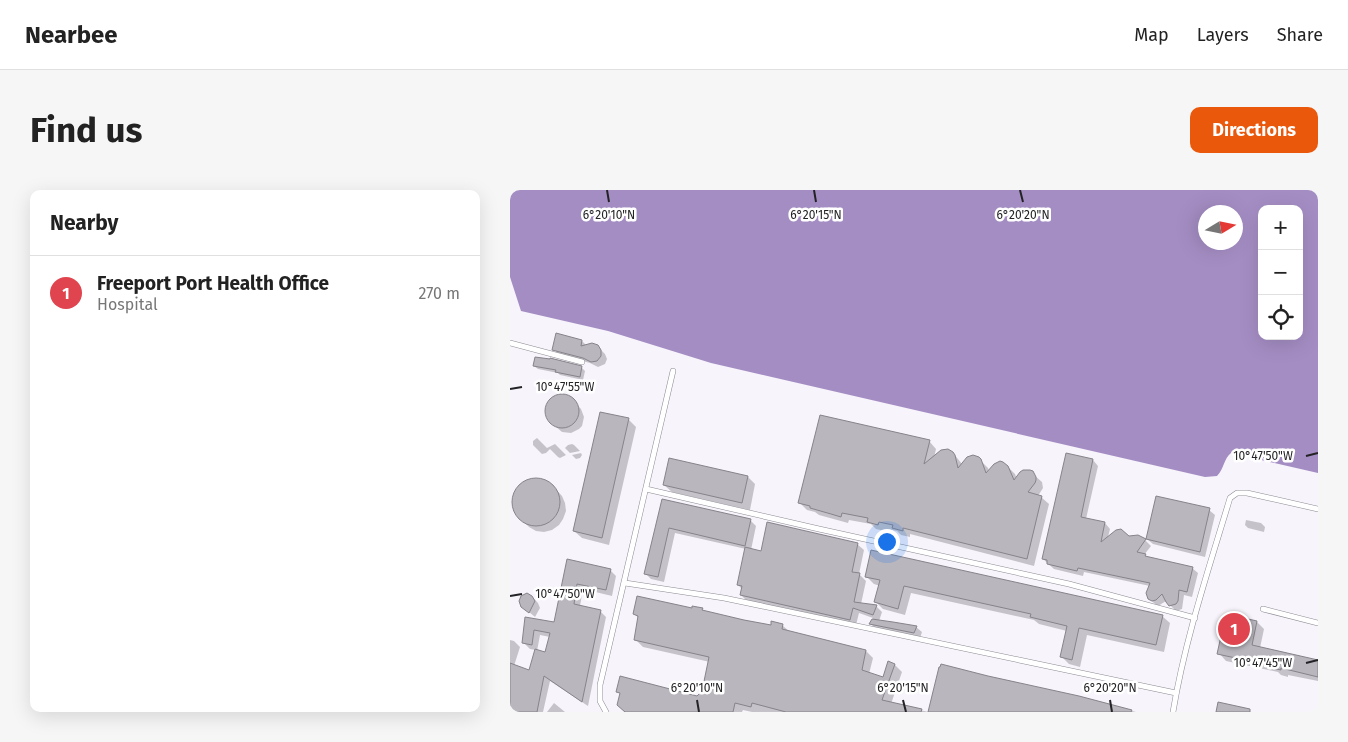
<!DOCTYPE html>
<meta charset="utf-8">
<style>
body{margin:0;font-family:"Fira Sans",sans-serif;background:#f6f6f6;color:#222}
.controls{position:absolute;right:15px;top:15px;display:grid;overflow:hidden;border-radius:10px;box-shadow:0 5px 20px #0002}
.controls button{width:45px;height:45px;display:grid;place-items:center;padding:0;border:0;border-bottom:1px solid #e0e0e0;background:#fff;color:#222;font:25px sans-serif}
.compass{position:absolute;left:688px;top:15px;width:45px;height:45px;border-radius:50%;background:#fff;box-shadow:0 5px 20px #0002;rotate:80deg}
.you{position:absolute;left:376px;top:351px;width:18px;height:18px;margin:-12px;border:4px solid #fff;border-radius:50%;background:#1a73e8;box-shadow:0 0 0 8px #1a73e833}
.badge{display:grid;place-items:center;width:32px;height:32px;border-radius:50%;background:#ea580c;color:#fff;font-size:16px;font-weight:700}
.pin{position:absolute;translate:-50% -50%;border:2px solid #fff;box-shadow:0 1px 5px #0006}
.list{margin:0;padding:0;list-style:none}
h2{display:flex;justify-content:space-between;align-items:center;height:65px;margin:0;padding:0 20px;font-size:21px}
h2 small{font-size:16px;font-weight:400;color:#767676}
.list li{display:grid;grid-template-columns:32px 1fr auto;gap:15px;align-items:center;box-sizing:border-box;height:75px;padding:0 20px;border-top:1px solid #e0e0e0}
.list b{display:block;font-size:19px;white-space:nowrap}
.list p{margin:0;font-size:16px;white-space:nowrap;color:#767676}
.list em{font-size:16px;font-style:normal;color:#767676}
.icon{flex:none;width:28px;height:28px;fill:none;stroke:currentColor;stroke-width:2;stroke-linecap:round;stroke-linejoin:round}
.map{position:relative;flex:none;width:808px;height:522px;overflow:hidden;border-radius:10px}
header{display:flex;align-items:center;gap:30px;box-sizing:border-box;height:70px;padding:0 25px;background:#fff;border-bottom:1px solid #e0e0e0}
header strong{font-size:24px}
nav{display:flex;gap:28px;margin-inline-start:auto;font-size:18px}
.intro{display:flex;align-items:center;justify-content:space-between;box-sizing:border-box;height:120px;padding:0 30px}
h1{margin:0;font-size:35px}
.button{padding:12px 22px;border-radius:10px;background:#ea580c;color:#fff;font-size:18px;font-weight:700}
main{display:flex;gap:30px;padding:0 30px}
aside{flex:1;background:#fff;border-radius:10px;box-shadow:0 5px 20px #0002}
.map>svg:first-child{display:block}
</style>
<header>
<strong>Nearbee</strong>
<nav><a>Map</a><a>Layers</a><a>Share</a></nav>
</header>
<div class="intro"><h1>Find us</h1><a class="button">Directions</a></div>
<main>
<aside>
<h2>Nearby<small></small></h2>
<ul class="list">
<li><span class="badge" style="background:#e0444e">1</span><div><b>Freeport Port Health Office</b><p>Hospital</p></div><em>270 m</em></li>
</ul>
</aside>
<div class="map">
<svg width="808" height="522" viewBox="0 0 808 522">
<rect width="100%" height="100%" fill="#f7f4fc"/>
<path fill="#a48dc3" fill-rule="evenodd" d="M0 0H808V283L721 263C714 268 714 279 707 286L695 287 201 173 98 141 11 121 0 87ZM752 19H789V146H752ZM696 22H726V52H696Z"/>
<g fill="#0003" fill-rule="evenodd">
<path d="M47 145 72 151 77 156 89 158 95 164 97 169 95 174 88 177 80 173 49 165 44 159Z"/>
<path d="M24 176 71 177 75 181 73 190 50 185 48 183 28 179Z"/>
<path d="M54 205 58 206 71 219 74 227 72 236 69 239 61 243 52 242 45 236 39 230 36 222 38 213 45 207Z"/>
<path d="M119 230 126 237 99 355 72 348 64 341Z"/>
<path d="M27 248 37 258 45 254 56 265 50 268 48 267 40 259 36 263 32 264 23 255V251Z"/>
<path d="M419 251 426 259 424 268 443 263 452 274 468 268 478 278 479 281 497 276 505 284 507 289 524 285 532 292 533 298 528 306 531 307 539 314 524 376 400 344V347L391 345 387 341 376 339 375 341 366 339 361 334 339 330 338 333 309 325 305 322 297 320 290 313Z"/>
<path d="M62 254 64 255 70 261 60 263 55 258 58 255Z"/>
<path d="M70 261 72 265 70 268 66 269 62 265 71 263Z"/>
<path d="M557 264 583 270 588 276 576 329 595 333 600 339 598 347H618L635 350 641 356 634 365 637 368 682 378 688 383 682 407 674 405 672 419 666 421 656 411 648 416 645 414 639 408 640 396 574 382 573 386 544 379 533 369Z"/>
<path d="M238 287 245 294 240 320 162 302 154 295Z"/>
<path d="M21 289H28L35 290 41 294 52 306 55 313 56 321 53 329 49 335 42 340 34 342 26 341 19 337 7 325 4 317 3 310 5 303 9 297 14 292Z"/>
<path d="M153 310 241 331 246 336 241 360 252 362 347 354 354 360 349 384 356 391 351 414 366 416 372 422 369 431 406 437 412 442 410 448 366 439 361 434 363 428 349 423 346 435 237 411 231 405 232 399 228 395 236 359 165 343 154 392 141 389 135 383Z"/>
<path d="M699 320 705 325 695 367 643 354 637 349Z"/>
<path d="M736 330 751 333 755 337 754 342 738 338 735 335Z"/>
<path d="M58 370 100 380 106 386 102 406 73 399 70 416 90 421 96 427 78 516 40 491 33 522H0V450L4 451 10 457 4 476 20 481 26 460 20 459 14 453 16 428 45 433ZM30 445 40 447 36 463 27 461Z"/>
<path d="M357 387 652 426 660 433 654 462 577 445 570 477 559 474 552 467 557 441 529 434 524 430 401 403 395 425 373 419 366 412 370 396 364 394Z"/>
<path d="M22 407 28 413 30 418 25 427 12 416Z"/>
<path d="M183 419H192L195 422 262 436 272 435 280 442 356 461 363 468 359 484 373 489 385 475 392 482 381 514 419 522 568 507 626 522H242L233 520 232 522H115L108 515 111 504 108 501 188 508 193 501 200 472 133 457 126 450 129 428 124 424Z"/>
<path d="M747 432 754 439 750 458 808 471V491L778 485V487L771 485 768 482 716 471 709 463Z"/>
<path d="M44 513 55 522H37Z"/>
</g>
<g fill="#b9b6be" stroke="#86838a">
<path d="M46 143 72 150 71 156 82 153 88 155 91 160V166L87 171 81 172 73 168 42 160Z"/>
<path d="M25 167 40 169V168L72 176 70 187 45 182 46 180 23 176Z"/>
<circle cx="52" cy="221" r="17"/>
<path d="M90 222 119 228 92 348 63 341Z"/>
<path d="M310 225 420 250 414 274 431 260 438 259 443 262 445 265 448 278 457 267 463 265 469 267 471 269 476 283 484 274 490 271 493 272 498 276 504 290 510 282 513 280H520L523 281 526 287V290L525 293 518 302 532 306 517 369 393 338V341L382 338 383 335 369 332 368 335 357 332 358 328 332 323 331 327 321 324 300 318V316L288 313Z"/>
<path d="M556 263 583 269 571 327 595 332 591 352 606 340 611 339 619 346 628 345 636 349 627 362 636 364 635 366 683 377 677 402 669 400 668 411 666 414 659 416 656 412 652 404 646 410 642 411 638 409 636 403 640 393 635 392 568 378 567 381 537 374V370L532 369Z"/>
<path d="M159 268 238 286 232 313 153 295Z"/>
<circle cx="26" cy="312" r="24"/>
<path d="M646 306 700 318 690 362 636 349Z"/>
<path d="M152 309 241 329 235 356 159 338 148 387 134 384Z"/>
<path d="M257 332 348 353 342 382 350 383 344 412 367 415 363 425 343 418 340 430 230 405 232 396 227 395 235 357 251 361Z"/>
<path d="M361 360 653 425 646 455 569 438 562 470 550 467 557 436 520 427 521 424 394 396 388 419 364 412 370 390 355 387Z"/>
<path d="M57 369 101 379 96 400 67 394 64 414 91 420 72 512 34 486 27 522H0V473L19 480 25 459 35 462 40 443 24 440 22 455 12 453 15 427 44 432Z"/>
<path d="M17 403 22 406 25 411 19 423 11 417 9 411 11 406Z"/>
<path d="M127 406 182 418V416L193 418 192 420 234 430 261 435V431L273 434 272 439 356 460 352 480 373 487 378 471 385 474 372 510 412 519 411 522H276L242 513 241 517 225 513 223 522H115L107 515 110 503 106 502 110 486 187 506 192 501 199 467 124 450 128 426 123 424Z"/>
<path d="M716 424 747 431 742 455 808 470V487L771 478V480L762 478 763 476 707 464Z"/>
<path d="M362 429 383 432 407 436 404 443 359 434Z"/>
<path d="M431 474 478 486 569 506 622 520 621 522H418L429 477H430Z"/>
<path d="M708 512 740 519V522H706Z"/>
</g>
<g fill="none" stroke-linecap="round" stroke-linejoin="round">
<defs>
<g id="service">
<path d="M0 153 72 172"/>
<path d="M136 299 309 339 559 394 685 428"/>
<path d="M115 393 214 408 666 503"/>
<path d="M753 419 808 433"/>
<path d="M96 522 90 511V495L163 181"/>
<path d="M663 522C675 449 699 378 720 308L727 303H737L808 319"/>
</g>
</defs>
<use href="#service" stroke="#8c8a91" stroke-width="6"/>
<use href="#service" stroke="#fff" stroke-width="5"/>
</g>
<path fill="none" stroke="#232225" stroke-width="2" d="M97 0 99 12M304 0 306 12M510 0 513 12M0 199 12 197M796 266 808 263M0 406 12 404M796 473 808 470M187 510 189 522M393 510 396 522M600 510 602 522"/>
<g font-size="12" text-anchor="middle" fill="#232225" stroke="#fff" stroke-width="5" stroke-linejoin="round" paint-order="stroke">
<text x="99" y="29">6°20'10"N</text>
<text x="306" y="29">6°20'15"N</text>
<text x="513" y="29">6°20'20"N</text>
<text x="55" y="201">10°47'55"W</text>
<text x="753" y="270">10°47'50"W</text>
<text x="55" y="408">10°47'50"W</text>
<text x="753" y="477">10°47'45"W</text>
<text x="187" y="502">6°20'10"N</text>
<text x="393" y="502">6°20'15"N</text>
<text x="600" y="502">6°20'20"N</text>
</g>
</svg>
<div class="controls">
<button>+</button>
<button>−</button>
<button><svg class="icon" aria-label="locate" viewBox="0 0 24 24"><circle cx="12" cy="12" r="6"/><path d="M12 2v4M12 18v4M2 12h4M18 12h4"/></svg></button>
</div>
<svg class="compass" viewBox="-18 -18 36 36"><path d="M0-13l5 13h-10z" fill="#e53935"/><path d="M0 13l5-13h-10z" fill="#767676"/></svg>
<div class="you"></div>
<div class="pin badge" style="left:724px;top:439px;background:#e0444e">1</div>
</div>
</main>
